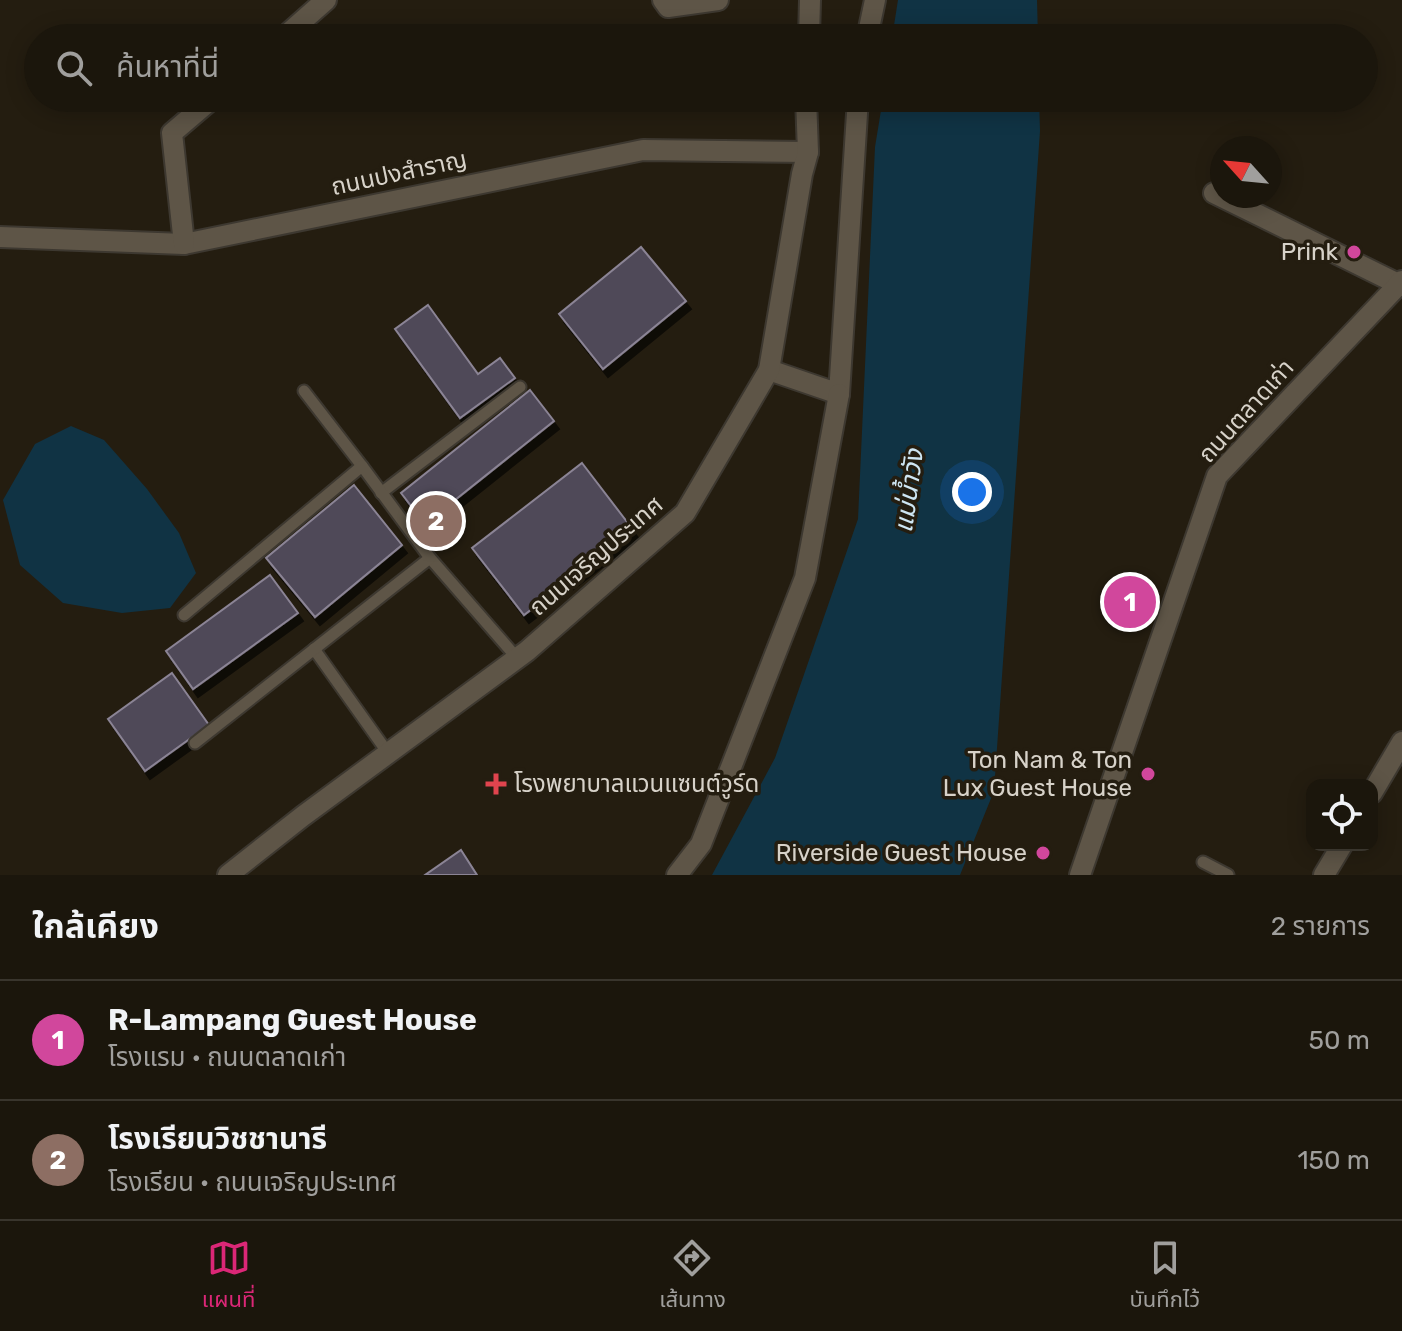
<!DOCTYPE html>
<html lang="th">
<meta charset="utf-8">
<style>
body{margin:0;font-family:Rubik,"Noto Sans Thai",sans-serif;background:#241f15;color:#f1f3f6}
.controls{position:absolute;right:24px;bottom:24px;display:grid;overflow:hidden;border-radius:16px;box-shadow:0 4px 20px #0003}
.controls button{width:72px;height:72px;display:grid;place-items:center;padding:0;border:0;border-bottom:2px solid #39352d;background:#1b160c;color:#f1f3f6;font:40px sans-serif}
.compass{position:absolute;left:1210px;top:136px;width:72px;height:72px;border-radius:50%;background:#1b160c;box-shadow:0 4px 20px #0003;rotate:297deg}
.you{position:absolute;left:972px;top:492px;width:28px;height:28px;margin:-20px;border:6px solid #fff;border-radius:50%;background:#1a73e8;box-shadow:0 0 0 12px #1a73e833}
.badge{display:grid;place-items:center;width:52px;height:52px;border-radius:50%;background:#db2777;color:#fff;font-size:26px;font-weight:700}
.pin{position:absolute;translate:-50% -50%;border:4px solid #fff;box-shadow:0 2px 8px #0006}
.list{margin:0;padding:0;list-style:none}
h2{display:flex;justify-content:space-between;align-items:center;height:104px;margin:0;padding:0 32px;font-size:34px}
h2 small{font-size:26px;font-weight:400;color:#a09f9d}
.list li{display:grid;grid-template-columns:52px 1fr auto;gap:24px;align-items:center;box-sizing:border-box;height:120px;padding:0 32px;border-top:2px solid #39352d}
.list b{display:block;font-size:30px;white-space:nowrap}
.list p{margin:0;font-size:26px;white-space:nowrap;color:#a09f9d}
.list em{font-size:26px;font-style:normal;color:#a09f9d}
.icon{flex:none;width:44px;height:44px;fill:none;stroke:currentColor;stroke-width:2;stroke-linecap:round;stroke-linejoin:round}
.map{position:relative;flex:none;width:1402px;height:875px;overflow:hidden}
.search{position:absolute;background:#1b160c;box-shadow:0 4px 20px #0003;left:24px;right:24px;top:24px;height:88px;display:flex;align-items:center;gap:20px;box-sizing:border-box;padding:0 28px;border-radius:44px;color:#a09f9d;font-size:30px}
.sheet{height:344px;background:#1b160c}
nav{display:flex;justify-content:space-around;align-items:center;box-sizing:border-box;height:112px;border-top:2px solid #39352d;background:#1b160c;font-size:22px;color:#a09f9d}
nav a{display:grid;justify-items:center;gap:4px}
nav .on{color:#db2777}
.map>svg:first-child{display:block}
</style>
<div class="map">
<svg width="1402" height="875" viewBox="0 0 1402 875">
<defs>
<filter id="shadow"><feDropShadow dx="5" dy="8" stdDeviation="0" flood-color="#0009"/></filter>
</defs>
<rect width="100%" height="100%" fill="#241d10"/>
<g fill="#103344">
<path d="M898 0H1037L1038 38H892Z"/>
<path d="M883 98H1039L1040 131 994 791 960 875H712L775 758 858 519 875 147Z"/>
<path d="M71 426 104 440 147 489 179 533 196 573 170 608 122 613 63 603 20 565 3 500 35 444Z"/>
</g>
<g fill="#4f4958" stroke="#8b8495" stroke-width="2" filter="url(#shadow)">
<path d="M641 247 686 301 603 369 559 314Z"/>
<path d="M428 305 478 374 500 358 515 378 460 418 395 329Z"/>
<path d="M530 390 554 421 425 524 401 493Z"/>
<path d="M582 463 634 531 524 615 472 548Z"/>
<path d="M354 485 402 545 315 617 266 558Z"/>
<path d="M270 575 298 613 193 689 166 651Z"/>
<path d="M172 673 209 725 145 771 108 719Z"/>
<path d="M461 850 477 875H425Z"/>
</g>
<g fill="none" stroke-linecap="round" stroke-linejoin="round">
<defs>
<g id="lane">
<path d="M304 391 362 466"/>
<path d="M381 493 520 387"/>
<path d="M184 615 362 466 430 558 517 658"/>
<path d="M314 649 388 753"/>
<path d="M195 743 430 558"/>
<path d="M1203 862 1228 875"/>
</g>
<g id="street">
<path d="M663 0 668 7 718 0"/>
<path d="M283 38 326 0"/>
<path d="M809 38 810 0"/>
<path d="M867 38 875 0"/>
<path d="M1214 193 1402 286"/>
<path d="M0 237 184 244 643 150 808 152"/>
<path d="M184 244 172 133 213 98"/>
<path d="M769 370 839 394 858 98"/>
<path d="M1372 793 1402 742"/>
<path d="M228 875 303 816 527 651 685 513 769 370 802 174 808 152 806 98"/>
<path d="M677 875 701 844 805 578 839 394"/>
<path d="M1080 875 1217 476 1402 281"/>
<path d="M1324 875 1342 845"/>
</g>
</defs>
<use href="#lane" stroke="#3d3830" stroke-width="15"/>
<use href="#street" stroke="#3d3830" stroke-width="24"/>
<use href="#lane" stroke="#5e5547" stroke-width="11"/>
<use href="#street" stroke="#5e5547" stroke-width="20"/>
</g>
<g fill="#d1479c" stroke="#241d10" stroke-width="3">
<circle cx="1354" cy="252" r="8"/>
<circle cx="1148" cy="774" r="8"/>
<circle cx="1043" cy="853" r="8"/>
</g>
<path fill="#e0444e" stroke="#241d10" stroke-width="3" d="M492 772h8v8h8v8h-8v8h-8v-8h-8v-8h8z"/>
<g text-anchor="middle" dominant-baseline="central" stroke-width="7" stroke-linejoin="round" paint-order="stroke">
<g font-size="24" fill="#d7d2c9" stroke="#241d10">
<text transform="translate(399 173) rotate(-12)">ถนนปงสำราญ</text>
<text transform="translate(1246 411) rotate(-48)">ถนนตลาดเก่า</text>
<text transform="translate(596 556) rotate(-41)">ถนนเจริญประเทศ</text>
</g>
<g font-size="24" fill="#d7d2c9" stroke="#241d10" text-anchor="end">
<text x="1338" y="252">Prink</text>
<text x="1132" y="760">Ton Nam &amp; Ton<tspan x="1132" dy="28">Lux Guest House</tspan></text>
<text x="514" y="784" text-anchor="start">โรงพยาบาลแวนแซนต์วูร์ด</text>
<text x="1027" y="853">Riverside Guest House</text>
</g>
<g font-size="26" font-style="italic" fill="#cee6f3" stroke="#241d10">
<text transform="translate(909 491) rotate(-82)">แม่น้ำวัง</text>
</g>
</g>
</svg>
<div class="controls">
<button><svg class="icon" aria-label="locate" viewBox="0 0 24 24"><circle cx="12" cy="12" r="6"/><path d="M12 2v4M12 18v4M2 12h4M18 12h4"/></svg></button>
</div>
<svg class="compass" viewBox="-18 -18 36 36"><path d="M0-13l5 13h-10z" fill="#e53935"/><path d="M0 13l5-13h-10z" fill="#a09f9d"/></svg>
<div class="you"></div>
<div class="pin badge" style="left:1130px;top:602px;background:#d1479c">1</div>
<div class="pin badge" style="left:436px;top:521px;background:#8d6e63">2</div>
<div class="search"><svg class="icon" aria-label="search" viewBox="0 0 24 24"><circle cx="10" cy="10" r="6"/><path d="M15 15l6 6"/></svg>ค้นหาที่นี่</div>
</div>
<section class="sheet">
<h2>ใกล้เคียง<small>2 รายการ</small></h2>
<ul class="list">
<li><span class="badge" style="background:#d1479c">1</span><div><b>R-Lampang Guest House</b><p>โรงแรม · ถนนตลาดเก่า</p></div><em>50 m</em></li>
<li><span class="badge" style="background:#8d6e63">2</span><div><b>โรงเรียนวิชชานารี</b><p>โรงเรียน · ถนนเจริญประเทศ</p></div><em>150 m</em></li>
</ul>
</section>
<nav>
<a class="on"><svg class="icon" aria-label="map" viewBox="0 0 24 24"><path d="M3 6l6-2 6 2 6-2v14l-6 2-6-2-6 2zM9 4v14M15 6v14"/></svg>แผนที่</a>
<a><svg class="icon" aria-label="directions" viewBox="0 0 24 24"><path d="M12 3l9 9-9 9-9-9zM9 14v-3h6M13 9l2 2-2 2"/></svg>เส้นทาง</a>
<a><svg class="icon" aria-label="saved" viewBox="0 0 24 24"><path d="M7 4h10v16l-5-4-5 4z"/></svg>บันทึกไว้</a>
</nav>
